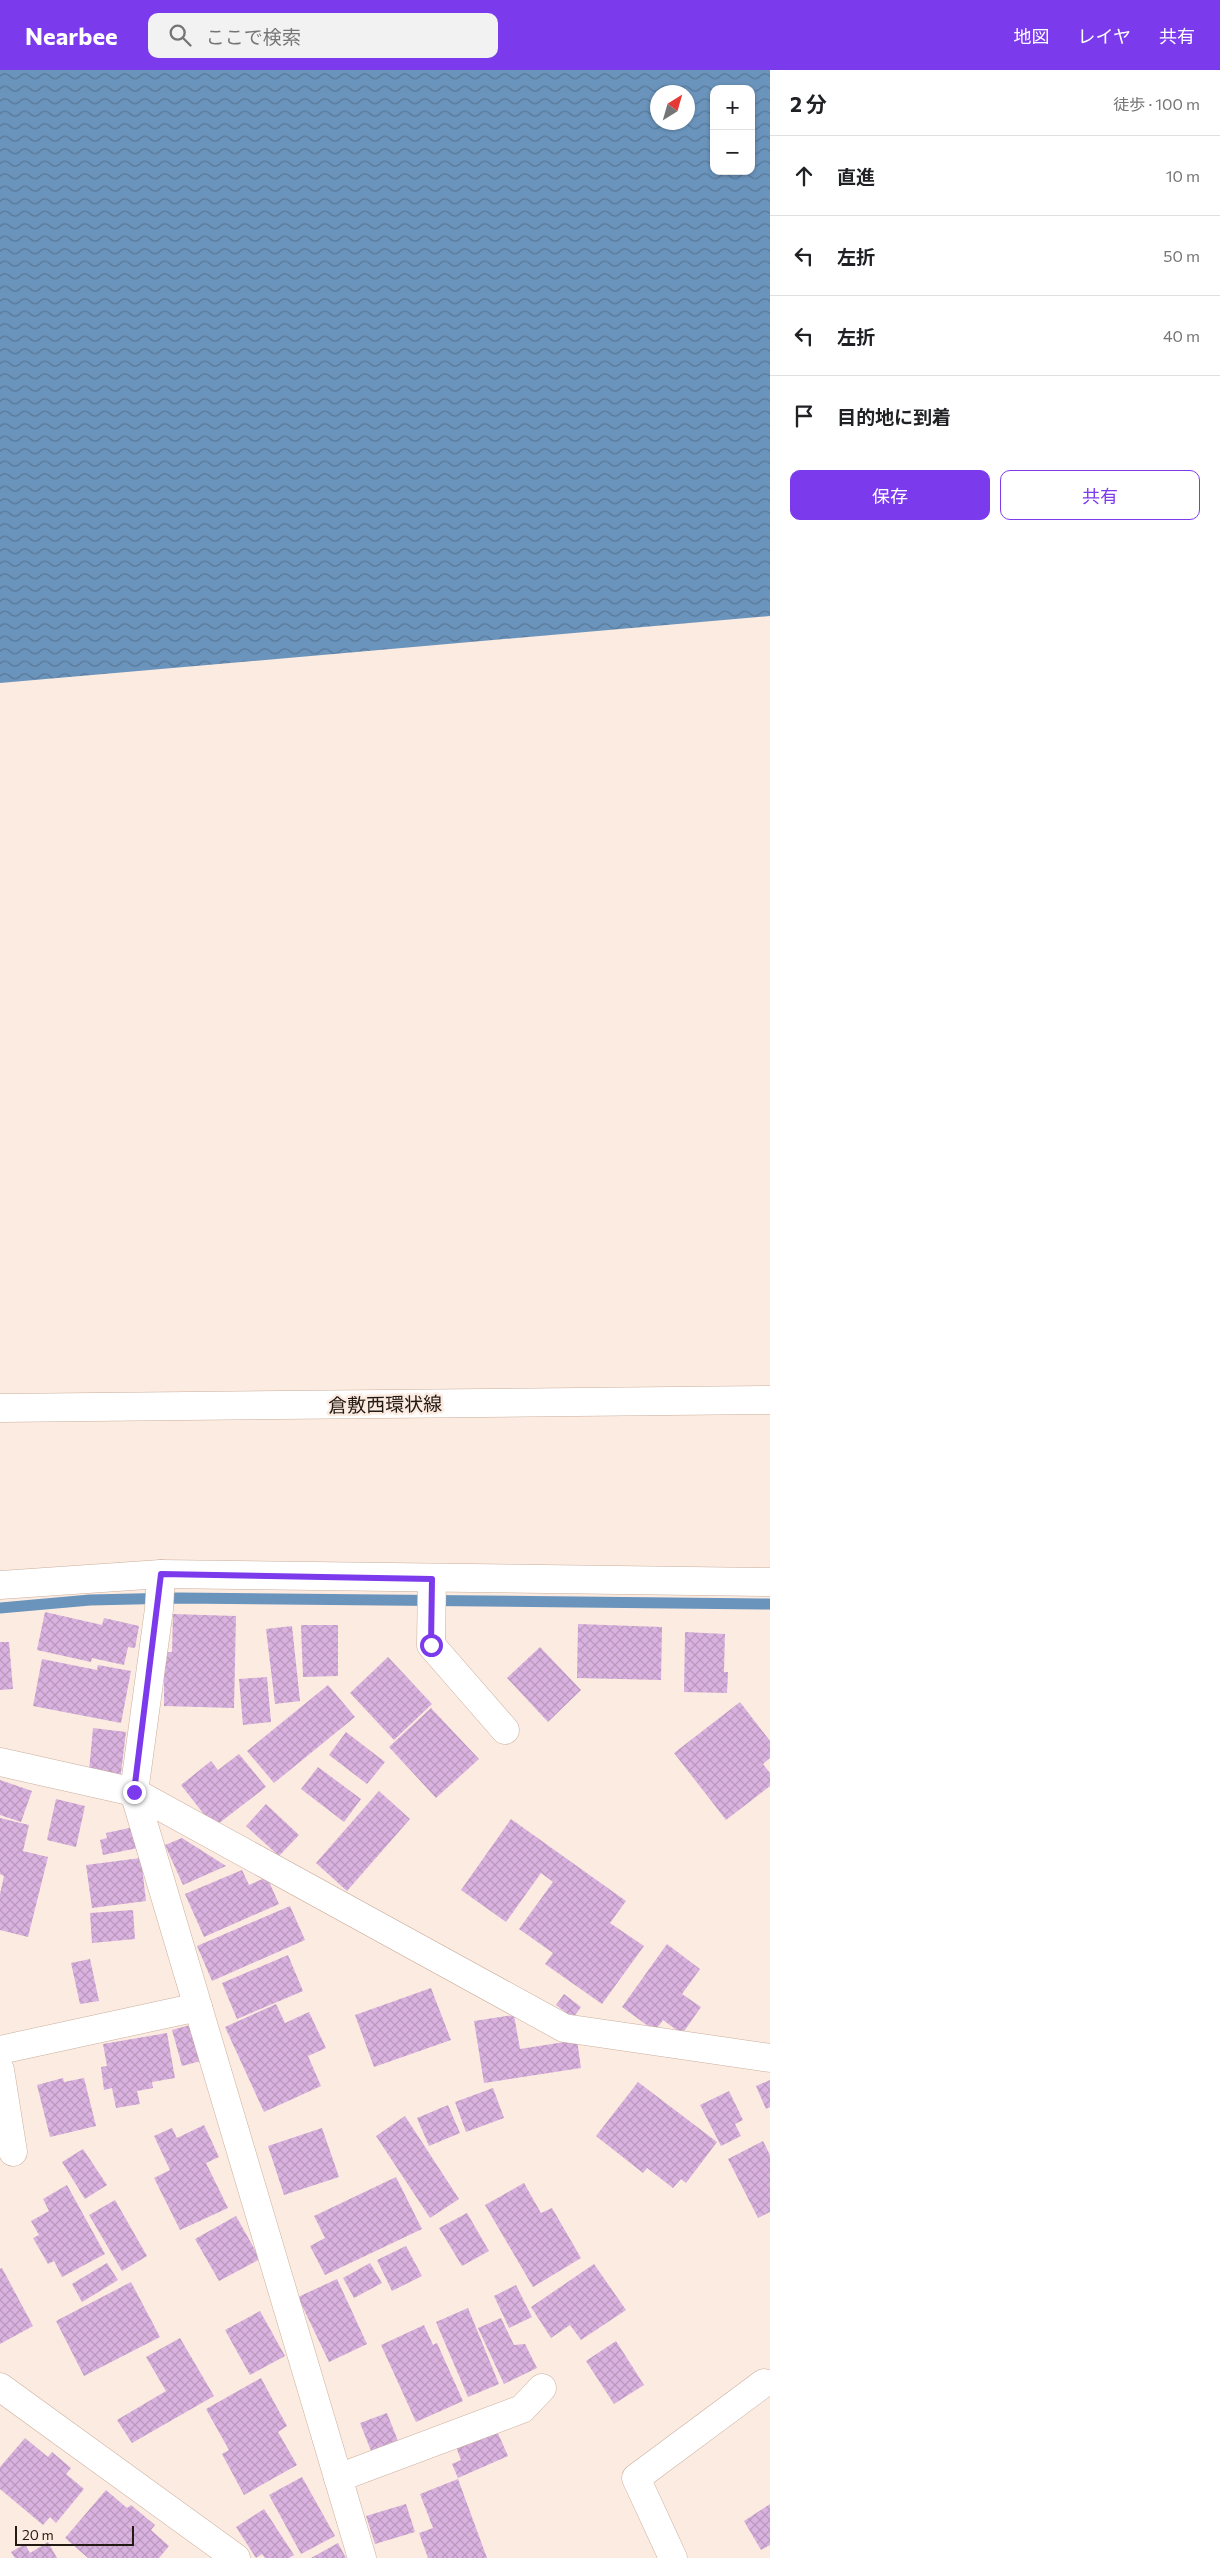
<!DOCTYPE html>
<html lang="ja">
<meta charset="utf-8">
<style>
body{margin:0;font-family:Commissioner,"Noto Sans JP",sans-serif;background:#f2f2f2;color:#202124}
.controls{position:absolute;right:15px;top:15px;display:grid;overflow:hidden;border-radius:10px;box-shadow:0 1px 4px #0004}
.controls button{width:45px;height:45px;display:grid;place-items:center;padding:0;border:0;border-bottom:1px solid #e0e0e0;background:#fff;color:#202124;font:25px sans-serif}
.compass{position:absolute;left:650px;top:15px;width:45px;height:45px;border-radius:50%;background:#fff;box-shadow:0 1px 4px #0004;rotate:37deg}
.scale{position:absolute;left:15px;bottom:12px;width:119px;box-sizing:border-box;padding-left:5px;border:2px solid #241a14;border-top:0;font-size:14px;line-height:18px;white-space:nowrap;color:#241a14;-webkit-text-stroke:4px #fcebe0;paint-order:stroke}
.stop{position:absolute;width:15px;height:15px;margin:-11px;border:4px solid #7c3aed;border-radius:50%;background:#fff}
.stop.end{background:#7c3aed;border-color:#fff;box-shadow:0 1px 5px #0008}
.list{margin:0;padding:0;list-style:none}
h2{display:flex;justify-content:space-between;align-items:center;height:65px;margin:0;padding:0 20px;font-size:21px}
h2 small{font-size:16px;font-weight:400;color:#757577}
.list li{display:grid;grid-template-columns:32px 1fr auto;gap:15px;align-items:center;box-sizing:border-box;height:80px;padding:0 20px;border-top:1px solid #e0e0e0}
.list b{display:block;font-size:19px;white-space:nowrap}
.list em{font-size:16px;font-style:normal;color:#757577}
.actions{display:flex;gap:10px;padding:15px 20px}
.actions a{flex:1;padding:11px 0;border:1px solid #7c3aed;border-radius:10px;text-align:center;font-size:18px;color:#7c3aed}
.actions .main{background:#7c3aed;color:#fff}
.icon{flex:none;width:28px;height:28px;fill:none;stroke:currentColor;stroke-width:2;stroke-linecap:round;stroke-linejoin:round}
.map{position:relative;flex:none;width:770px;height:2488px;overflow:hidden}
header{display:flex;align-items:center;gap:30px;box-sizing:border-box;height:70px;padding:0 25px;background:#7c3aed;color:#fff}
header strong{font-size:24px}
nav{display:flex;gap:28px;margin-inline-start:auto;font-size:18px}
.search{width:350px;height:45px;background:#f2f2f2;display:flex;align-items:center;gap:12px;box-sizing:border-box;padding:0 18px;border-radius:10px;color:#757577;font-size:19px}
main{display:flex}
aside{flex:1;background:#fff}
.map>svg:first-child{display:block}
</style>
<header>
<strong>Nearbee</strong>
<div class="search"><svg class="icon" aria-label="search" viewBox="0 0 24 24"><circle cx="10" cy="10" r="6"/><path d="M15 15l6 6"/></svg>ここで検索</div>
<nav><a>地図</a><a>レイヤ</a><a>共有</a></nav>
</header>
<main>
<div class="map">
<svg width="770" height="2488" viewBox="0 0 770 2488">
<defs>
<pattern id="water-waves" width="16" height="10" patternUnits="userSpaceOnUse" patternTransform="scale(1.25)"><rect width="16" height="10" fill="#6b94bc"/><path d="M0 5q4-4 8 0t8 0" fill="none" stroke="#587898"/></pattern>
<pattern id="building-cross-hatch" width="8" height="8" patternUnits="userSpaceOnUse" patternTransform="scale(1.25)"><rect width="8" height="8" fill="#d9b2df"/><path d="M0 0l8 8M0 8l8-8" fill="none" stroke="#ba98be"/></pattern>
</defs>
<rect width="100%" height="100%" fill="#fcebe0"/>
<path fill="url(#water-waves)" fill-rule="evenodd" d="M0 0H770V546L0 613ZM714 19H751V101H714ZM658 22H688V52H658Z"/>
<g fill="none" stroke-linecap="round" stroke-linejoin="round">
<path stroke="#6b94bc" stroke-width="11" d="M0 1538 90 1530 178 1528 770 1534"/>
</g>
<g fill="url(#building-cross-hatch)">
<path d="M45 1542 102 1555 104 1548 139 1556 135 1578 128 1577 124 1595 92 1588 91 1592 37 1580Z"/>
<path d="M173 1544 236 1546 234 1638 164 1636V1582H172Z"/>
<path d="M578 1554 662 1557 661 1610 577 1608Z"/>
<path d="M301 1555H338V1606L303 1607Z"/>
<path d="M292 1556 300 1631 275 1634 266 1559Z"/>
<path d="M685 1562 725 1564 724 1602H728L727 1623 684 1622Z"/>
<path d="M0 1572H9L13 1619 0 1620Z"/>
<path d="M540 1577 581 1620 548 1652 507 1608Z"/>
<path d="M388 1587 432 1634 394 1670 350 1623Z"/>
<path d="M42 1589 97 1600 98 1595 131 1601 121 1653 33 1636Z"/>
<path d="M267 1607 271 1652 243 1655 239 1609Z"/>
<path d="M328 1615 355 1647 274 1713 247 1681Z"/>
<path d="M740 1632 770 1671V1688L763 1694 770 1703V1716L726 1750 674 1683Z"/>
<path d="M431 1638 479 1689 436 1728 389 1677Z"/>
<path d="M93 1658 126 1662 120 1711 89 1701Z"/>
<path d="M346 1662 385 1692 367 1714 329 1685Z"/>
<path d="M239 1684 266 1717 214 1757 181 1715 211 1691 218 1700Z"/>
<path d="M318 1697 361 1729 344 1752 301 1719Z"/>
<path d="M0 1710 32 1721 21 1752 0 1745Z"/>
<path d="M379 1721 410 1749 347 1821 316 1793Z"/>
<path d="M56 1729 85 1736 76 1777 47 1770Z"/>
<path d="M266 1734 299 1765 279 1786 246 1756Z"/>
<path d="M0 1748 29 1755 23 1781 48 1787 28 1867 0 1860V1824L4 1806 0 1804Z"/>
<path d="M511 1749 626 1831 610 1853 644 1876 602 1934 545 1894 553 1883 519 1859 553 1812 541 1803 506 1852 461 1820Z"/>
<path d="M134 1757 138 1778 103 1785 100 1770 107 1768 106 1763Z"/>
<path d="M182 1768 226 1796 183 1815 165 1775Z"/>
<path d="M141 1788 146 1831 92 1838 86 1795Z"/>
<path d="M242 1800 249 1815 267 1807 279 1834 204 1867 185 1824Z"/>
<path d="M290 1836 305 1870 212 1911 197 1876Z"/>
<path d="M133 1840 135 1869 92 1873 90 1843Z"/>
<path d="M667 1874 700 1899 682 1924 701 1937 682 1964 663 1950 655 1961 622 1937Z"/>
<path d="M288 1885 303 1921 237 1949 222 1913Z"/>
<path d="M90 1889 99 1931 80 1934 71 1893Z"/>
<path d="M431 1918 451 1970 374 1997 355 1945Z"/>
<path d="M564 1924 581 1937 573 1948 556 1935Z"/>
<path d="M276 1934 285 1953 309 1942 326 1978 308 1986 321 2016 264 2042 225 1957Z"/>
<path d="M514 1945 520 1979 577 1970 581 1998 484 2013 474 1951Z"/>
<path d="M190 1955 201 1991 182 1996 172 1960Z"/>
<path d="M167 1963 175 2008 152 2012 153 2018 137 2021 140 2034 116 2038 112 2018 104 2020 101 1997 107 1996 103 1974Z"/>
<path d="M63 2008 64 2012 84 2008 96 2056 50 2067 37 2015Z"/>
<path d="M770 2010V2037L766 2039 756 2016Z"/>
<path d="M638 2012 717 2072 686 2113 681 2109 673 2118 647 2098 643 2103 596 2066Z"/>
<path d="M493 2018 504 2048 466 2062 455 2032Z"/>
<path d="M729 2021 743 2050 735 2054 741 2066 721 2076 700 2035Z"/>
<path d="M448 2035 460 2063 429 2076 417 2048Z"/>
<path d="M405 2046 459 2129 430 2148 376 2066Z"/>
<path d="M204 2055 219 2087 206 2093 228 2138 180 2160 154 2108 170 2100 154 2066 172 2058 177 2068Z"/>
<path d="M322 2058 339 2107 284 2125 268 2076Z"/>
<path d="M763 2071 770 2085V2142L758 2148 728 2089Z"/>
<path d="M83 2079 107 2115 85 2129 62 2092Z"/>
<path d="M396 2107 422 2159 325 2205 310 2176 325 2168 314 2146Z"/>
<path d="M524 2113 541 2143 552 2138 581 2188 533 2217 485 2135Z"/>
<path d="M67 2115 105 2184 62 2207 54 2191 48 2194 33 2168 39 2165 31 2151 49 2141 43 2129Z"/>
<path d="M115 2130 147 2186 122 2201 89 2145Z"/>
<path d="M467 2143 489 2181 462 2196 439 2158Z"/>
<path d="M236 2146 260 2189 219 2211 195 2169Z"/>
<path d="M406 2176 422 2206 392 2221 377 2190Z"/>
<path d="M107 2193 118 2210 82 2232 72 2214Z"/>
<path d="M370 2193 382 2213 354 2228 343 2208Z"/>
<path d="M594 2194 626 2240 581 2270 570 2255 551 2268 531 2237Z"/>
<path d="M2 2198 33 2256 0 2274V2199Z"/>
<path d="M337 2209 367 2274 329 2292 298 2227Z"/>
<path d="M131 2212 160 2267 84 2306 56 2251Z"/>
<path d="M516 2215 532 2247 509 2258 494 2226Z"/>
<path d="M468 2238 499 2314 468 2327 436 2252Z"/>
<path d="M260 2241 285 2286 250 2305 225 2260Z"/>
<path d="M501 2248 514 2275 525 2274 537 2298 504 2314 478 2258Z"/>
<path d="M424 2255 433 2275 437 2273 463 2331 416 2352 381 2275Z"/>
<path d="M180 2268 214 2326 132 2373 117 2350 166 2321 146 2287Z"/>
<path d="M616 2271 644 2315 614 2334 586 2291Z"/>
<path d="M261 2308 287 2356 278 2362 297 2395 244 2425 222 2384 229 2380 206 2339Z"/>
<path d="M387 2343 400 2376 373 2386 360 2353Z"/>
<path d="M496 2359 508 2386 458 2408 452 2394 461 2390 456 2377Z"/>
<path d="M25 2368 48 2387 52 2382 71 2398 66 2404 84 2419 56 2453 50 2447 43 2455 0 2419V2397Z"/>
<path d="M302 2407 335 2466 301 2484 269 2425Z"/>
<path d="M458 2409 487 2488H428L419 2463 433 2458 420 2424Z"/>
<path d="M106 2420 127 2438 131 2435 155 2455 151 2460 169 2476 159 2488H88L65 2468Z"/>
<path d="M406 2434 415 2462 375 2474 366 2446Z"/>
<path d="M770 2434V2475L761 2480 744 2451Z"/>
<path d="M264 2439 294 2485 289 2488H265L262 2484 256 2488 236 2457Z"/>
<path d="M48 2472 57 2488H15L11 2482 25 2474 30 2483Z"/>
<path d="M338 2473 346 2488H311Z"/>
</g>
<g fill="none" stroke-linecap="round" stroke-linejoin="round">
<defs>
<g id="minor">
<path d="M161 1504 159 1539 134 1722 362 2488"/>
<path d="M432 1509 431 1575 505 1660"/>
<path d="M0 1515 161 1504 770 1512"/>
<path d="M0 1692 134 1722 564 1958 770 1988"/>
<path d="M0 1980 198 1937"/>
<path d="M0 2000 13 2082"/>
<path d="M0 2317 236 2488"/>
<path d="M338 2408 522 2339 542 2318"/>
<path d="M673 2488 636 2408 764 2313"/>
</g>
<path id="secondary" d="M0 1338 770 1330"/>
</defs>
<use href="#minor" stroke="#caaf9e" stroke-width="29"/>
<use href="#secondary" stroke="#caaf9e" stroke-width="29"/>
<use href="#minor" stroke="#fff" stroke-width="28"/>
<use href="#secondary" stroke="#fff" stroke-width="28"/>
</g>
<g fill="none" stroke-linecap="round" stroke-linejoin="round">
<path stroke="#7c3aed" stroke-width="6" d="M134 1722 161 1504 432 1509 431 1575"/>
</g>
<g text-anchor="middle" dominant-baseline="central" stroke-width="5" stroke-linejoin="round" paint-order="stroke">
<g font-size="19" fill="#241a14" stroke="#fcebe0">
<text transform="translate(385 1334) rotate(-1)">倉敷西環状線</text>
</g>
</g>
</svg>
<div class="controls">
<button>+</button>
<button>−</button>
</div>
<svg class="compass" viewBox="-18 -18 36 36"><path d="M0-13l5 13h-10z" fill="#e53935"/><path d="M0 13l5-13h-10z" fill="#757577"/></svg>
<div class="scale">20 m</div>
<div class="stop" style="left:431px;top:1575px"></div>
<div class="stop end" style="left:134px;top:1722px"></div>
</div>
<aside>
<h2>2 分<small>徒歩 · 100 m</small></h2>
<ul class="list">
<li><svg class="icon" aria-label="ahead" viewBox="0 0 24 24"><path d="M12 20V5M6 11l6-6 6 6"/></svg><div><b>直進</b></div><em>10 m</em></li>
<li><svg class="icon" aria-label="left" viewBox="0 0 24 24"><path d="M17 20v-9H6M10 6l-5 5 5 5"/></svg><div><b>左折</b></div><em>50 m</em></li>
<li><svg class="icon" aria-label="left" viewBox="0 0 24 24"><path d="M17 20v-9H6M10 6l-5 5 5 5"/></svg><div><b>左折</b></div><em>40 m</em></li>
<li><svg class="icon" aria-label="arrive" viewBox="0 0 24 24"><path d="M6 21V4h12l-3 4 3 4H6"/></svg><div><b>目的地に到着</b></div></li>
</ul>
<div class="actions"><a class="main">保存</a><a>共有</a></div>
</aside>
</main>
